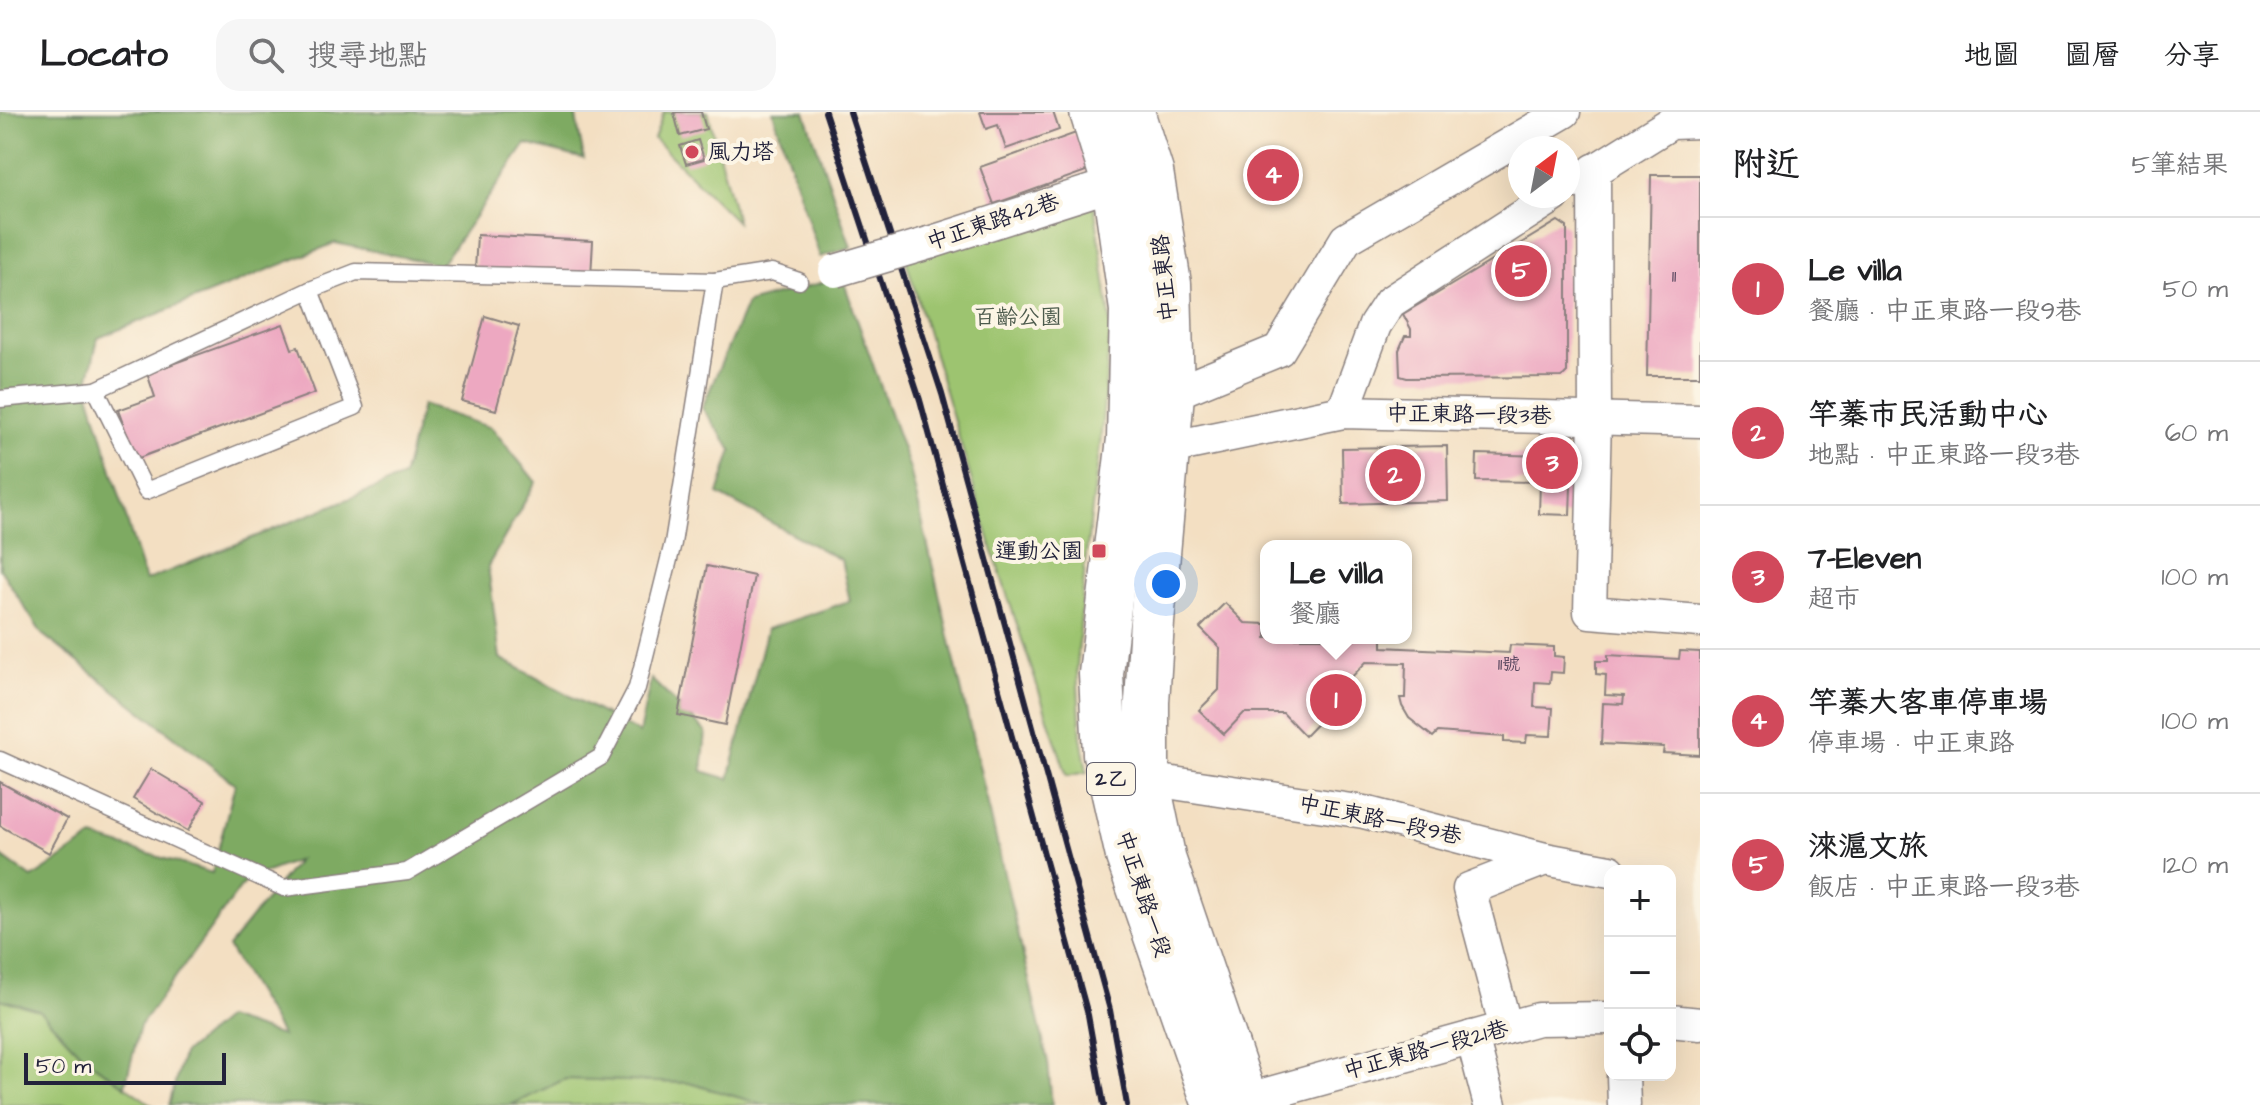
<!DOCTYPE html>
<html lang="zh-TW">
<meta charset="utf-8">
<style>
body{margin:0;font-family:"Architects Daughter","LXGW WenKai TC",sans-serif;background:#f6f6f6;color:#202124}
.controls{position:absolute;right:24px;bottom:24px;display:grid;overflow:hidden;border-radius:16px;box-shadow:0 8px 32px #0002}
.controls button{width:72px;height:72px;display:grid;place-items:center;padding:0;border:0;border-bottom:2px solid #e0e0e0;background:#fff;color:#202124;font:40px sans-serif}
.compass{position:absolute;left:1508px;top:24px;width:72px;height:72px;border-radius:50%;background:#fff;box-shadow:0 8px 32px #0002;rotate:32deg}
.scale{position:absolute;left:24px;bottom:20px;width:202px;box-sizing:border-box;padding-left:8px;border:4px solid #22223b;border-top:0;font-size:22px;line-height:28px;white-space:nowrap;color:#22223b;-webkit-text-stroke:6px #fcf5e5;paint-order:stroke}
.you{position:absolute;left:1166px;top:472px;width:28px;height:28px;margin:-20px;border:6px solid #fff;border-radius:50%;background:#1a73e8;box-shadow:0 0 0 12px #1a73e833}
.badge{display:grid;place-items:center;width:52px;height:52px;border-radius:50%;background:#d1495b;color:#fff;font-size:26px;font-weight:700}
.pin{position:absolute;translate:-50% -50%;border:4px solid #fff;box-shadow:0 2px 8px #0006}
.popup{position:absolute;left:1260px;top:428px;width:152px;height:104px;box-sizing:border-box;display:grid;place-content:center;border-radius:16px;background:#fff;filter:drop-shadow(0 2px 6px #0005);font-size:26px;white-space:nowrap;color:#757577}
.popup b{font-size:30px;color:#202124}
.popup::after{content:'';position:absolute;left:50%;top:100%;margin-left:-16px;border:16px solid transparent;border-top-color:#fff}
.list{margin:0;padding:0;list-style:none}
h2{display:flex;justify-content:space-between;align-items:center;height:104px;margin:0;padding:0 32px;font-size:34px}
h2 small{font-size:26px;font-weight:400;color:#757577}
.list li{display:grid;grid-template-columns:52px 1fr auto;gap:24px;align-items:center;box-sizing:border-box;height:144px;padding:0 32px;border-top:2px solid #e0e0e0}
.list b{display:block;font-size:30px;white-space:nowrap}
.list p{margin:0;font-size:26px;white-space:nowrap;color:#757577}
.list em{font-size:26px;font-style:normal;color:#757577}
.icon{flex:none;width:44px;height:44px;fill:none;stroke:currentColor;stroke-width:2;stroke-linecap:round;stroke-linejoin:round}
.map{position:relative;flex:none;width:1700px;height:993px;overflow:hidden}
header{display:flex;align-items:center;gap:48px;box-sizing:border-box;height:112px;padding:0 40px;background:#fff;border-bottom:2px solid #e0e0e0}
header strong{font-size:38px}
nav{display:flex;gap:44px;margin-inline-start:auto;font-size:28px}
.search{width:560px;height:72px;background:#f6f6f6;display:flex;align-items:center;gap:20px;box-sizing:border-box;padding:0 28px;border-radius:24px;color:#757577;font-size:30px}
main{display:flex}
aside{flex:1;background:#fff}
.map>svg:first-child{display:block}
</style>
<header>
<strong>Locato</strong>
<div class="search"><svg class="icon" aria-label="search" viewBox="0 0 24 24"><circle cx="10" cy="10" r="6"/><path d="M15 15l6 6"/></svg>搜尋地點</div>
<nav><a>地圖</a><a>圖層</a><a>分享</a></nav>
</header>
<main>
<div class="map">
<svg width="1700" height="993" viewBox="0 0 1700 993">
<rect width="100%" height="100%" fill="#fcf5e5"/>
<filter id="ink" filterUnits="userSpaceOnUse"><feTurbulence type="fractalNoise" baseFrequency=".0125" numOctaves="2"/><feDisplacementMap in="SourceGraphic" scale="16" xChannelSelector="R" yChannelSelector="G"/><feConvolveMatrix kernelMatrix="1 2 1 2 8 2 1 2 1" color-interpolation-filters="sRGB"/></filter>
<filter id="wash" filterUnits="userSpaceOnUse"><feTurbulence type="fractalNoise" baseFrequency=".006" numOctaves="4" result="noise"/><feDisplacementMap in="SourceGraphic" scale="32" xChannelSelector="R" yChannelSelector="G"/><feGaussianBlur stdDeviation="1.8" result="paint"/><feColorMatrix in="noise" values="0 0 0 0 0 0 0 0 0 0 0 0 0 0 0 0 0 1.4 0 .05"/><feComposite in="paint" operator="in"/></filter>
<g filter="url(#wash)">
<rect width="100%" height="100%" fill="#f3dfc2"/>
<g fill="#9dc46f" stroke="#607355" stroke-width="2">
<path d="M664 0H708L737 110 654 27Z"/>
<path d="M1093 84 1111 212 1100 333 1085 451 1077 556 1081 625 1087 660 1067 664 992 437 905 145Z"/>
<path d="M0 887 39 898 86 947 152 993H0Z"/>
<path d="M565 967 689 971 765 993H511Z"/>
</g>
<g fill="#7eaa62" stroke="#50664e" stroke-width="2">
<path d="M0 0H575L584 47 526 32 441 153 335 131 98 226 87 274 145 469 403 365 422 293 492 316 536 370 488 454 500 546 639 621 651 567 706 620 702 659 729 667 767 517 850 489 841 448 718 382 732 338 702 296 747 191 842 165 910 357 1048 950 1052 993H765L689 971 565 967 511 993H169L183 942 226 906 282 924 228 835 298 748 246 768 140 914 125 974 86 947 39 898 0 887V743L32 766 93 725 212 761 235 672 42 522 0 457Z"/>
<path d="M773 0H805L851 135 820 145Z"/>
</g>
<g id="blocks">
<g fill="#eda8c1">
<path d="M677 0H701L706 17 680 24 674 1Z"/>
<path d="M980 0H1053L1059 18 1006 37 998 13 986 17Z"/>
<path d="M1076 21 1089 58 994 92 980 55Z"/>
<path d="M698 28 704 47 686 52 680 34Z"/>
<path d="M1651 63H1700V264H1647Z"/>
<path d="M1558 109 1567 115V260L1564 263 1561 265 1407 266 1400 264 1399 238 1405 224H1411V217L1403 202Z"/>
<path d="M477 123 593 129 591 164 475 158Z"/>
<path d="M485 204 519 214 496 298 462 289Z"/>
<path d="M283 212 292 237 298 235 315 281 136 347 118 298 155 285 147 261Z"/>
<path d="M1447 334 1448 389 1343 392 1342 336Z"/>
<path d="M1477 342 1572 345 1570 403 1539 402 1540 370 1476 369Z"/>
<path d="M707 454 754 464 725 613 678 603Z"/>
<path d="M1225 491 1245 511 1266 512V526H1382V535L1509 541 1510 533 1554 535V544L1564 545 1563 561 1551 560 1550 571 1535 570 1534 595 1553 596 1551 624 1527 623 1526 631 1504 630V625L1438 620 1433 625 1409 606 1402 594 1400 586H1405L1406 551 1366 550 1325 593 1330 598 1305 624 1283 601H1244L1224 622 1199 598 1219 578 1220 536 1200 516Z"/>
<path d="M1680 539 1700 540V643L1663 641 1664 635 1601 632 1603 591 1623 592 1624 584 1605 583 1606 563 1596 562V549H1608V543L1679 547Z"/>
<path d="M151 657 205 689 188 719 133 687Z"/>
<path d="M0 670 67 707 49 741 0 714Z"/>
</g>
</g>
</g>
<g filter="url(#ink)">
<use href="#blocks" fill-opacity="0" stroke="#8a807e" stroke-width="2"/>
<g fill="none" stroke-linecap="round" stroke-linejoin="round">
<defs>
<g id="lane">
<path d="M96 278 146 379 355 295 310 178 356 160 715 169 772 160 799 169"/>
<path d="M0 287 96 278 310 178"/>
<path d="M0 648 284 776 407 760 601 645 637 576 673 431 715 169"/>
</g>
<g id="street">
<path d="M1594 58 1595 306 1590 500 1700 509"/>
<path d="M1576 70 1671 11 1700 10"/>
<path d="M929 131 1132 66"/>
<path d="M1172 282 1279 238 1346 127 1564 0"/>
<path d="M1343 300 1375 213 1390 190 1554 84"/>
<path d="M1147 331 1168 336 1343 300 1700 309"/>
<path d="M1147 667 1364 700 1545 747 1610 759"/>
<path d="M1670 909 1700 912"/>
<path d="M1506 916 1469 777 1545 747"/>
<path d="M1472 925 1490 993"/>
<path d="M1623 963 1624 993"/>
<path d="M1245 988 1538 907 1610 906"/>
</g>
<g id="primary">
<path d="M1092 0 1114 71 1132 198 1129 327 1101 562 1105 642 1128 744 1215 993"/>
<path d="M1132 0 1151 60 1169 172 1172 282 1152 510 1147 590V667L1164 749 1247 993"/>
</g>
</defs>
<use href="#lane" stroke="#8a807e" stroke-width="19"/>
<use href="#street" stroke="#8a807e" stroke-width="35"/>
<use href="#primary" stroke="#8a807e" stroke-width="47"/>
<use href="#lane" stroke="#fff" stroke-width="16"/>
<use href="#street" stroke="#fff" stroke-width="32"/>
<use href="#primary" stroke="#fff" stroke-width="44"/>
<g stroke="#22223b" stroke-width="6">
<path d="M825 0 920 288 1088 903 1104 993"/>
<path d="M850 0 942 282 1110 898 1127 993"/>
</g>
<defs>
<path id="street-bridge" d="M835 159 929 131"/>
</defs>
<use href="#street-bridge" stroke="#8a807e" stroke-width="35" stroke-linecap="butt"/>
<use href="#street-bridge" stroke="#fff" stroke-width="32"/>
</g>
</g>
<g fill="#d1495b" stroke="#fcf5e5" stroke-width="3">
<circle cx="692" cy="40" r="8"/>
<rect x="1091" y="431" width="16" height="16" rx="4"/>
</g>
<g text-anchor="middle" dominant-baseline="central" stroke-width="8" stroke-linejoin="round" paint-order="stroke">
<g font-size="18" fill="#55445c">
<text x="1674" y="164">11</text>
<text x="1509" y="552">11號</text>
</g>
<rect fill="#fcf5e5" stroke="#63616e" stroke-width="2" x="1087" y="651" width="48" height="32" rx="6"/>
<g font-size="20" font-weight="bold" fill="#22223b">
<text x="1111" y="667">2乙</text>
</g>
<g font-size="22" fill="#22223b" stroke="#fcf5e5" text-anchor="start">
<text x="708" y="40">風力塔</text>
<text x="1083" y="439" text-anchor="end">運動公園</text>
</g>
<g font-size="22" fill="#22223b" stroke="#fcf5e5">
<text transform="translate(993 110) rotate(-18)">中正東路42巷</text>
<text transform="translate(1165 166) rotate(-96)">中正東路</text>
<text transform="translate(1469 303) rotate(1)">中正東路一段3巷</text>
<text transform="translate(1380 708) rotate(12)">中正東路一段9巷</text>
<text transform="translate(1143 782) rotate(72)">中正東路一段</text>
<text transform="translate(1426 938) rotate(-15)">中正東路一段21巷</text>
</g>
<g font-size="22" fill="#4d5b4d" stroke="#fcf5e5">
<text x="1018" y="205">百齡公園</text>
</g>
</g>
</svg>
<div class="controls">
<button>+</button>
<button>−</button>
<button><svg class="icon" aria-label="locate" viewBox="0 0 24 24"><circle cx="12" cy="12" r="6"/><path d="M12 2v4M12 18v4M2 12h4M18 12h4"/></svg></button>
</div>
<svg class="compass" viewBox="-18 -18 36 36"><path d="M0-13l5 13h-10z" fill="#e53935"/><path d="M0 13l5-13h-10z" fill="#757577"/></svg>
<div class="scale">50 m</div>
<div class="you"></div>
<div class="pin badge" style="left:1336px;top:588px">1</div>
<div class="popup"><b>Le villa</b>餐廳</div>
<div class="pin badge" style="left:1395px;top:363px">2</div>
<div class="pin badge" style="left:1552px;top:351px">3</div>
<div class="pin badge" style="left:1273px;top:63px">4</div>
<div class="pin badge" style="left:1521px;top:159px">5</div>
</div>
<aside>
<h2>附近<small>5筆結果</small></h2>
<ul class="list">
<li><span class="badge">1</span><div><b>Le villa</b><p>餐廳 · 中正東路一段9巷</p></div><em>50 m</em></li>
<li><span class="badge">2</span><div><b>竿蓁市民活動中心</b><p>地點 · 中正東路一段3巷</p></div><em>60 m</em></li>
<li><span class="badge">3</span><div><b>7-Eleven</b><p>超市</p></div><em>100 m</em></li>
<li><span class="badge">4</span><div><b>竿蓁大客車停車場</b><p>停車場 · 中正東路</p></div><em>100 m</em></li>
<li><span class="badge">5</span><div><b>淶滬文旅</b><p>飯店 · 中正東路一段3巷</p></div><em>120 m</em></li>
</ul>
</aside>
</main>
